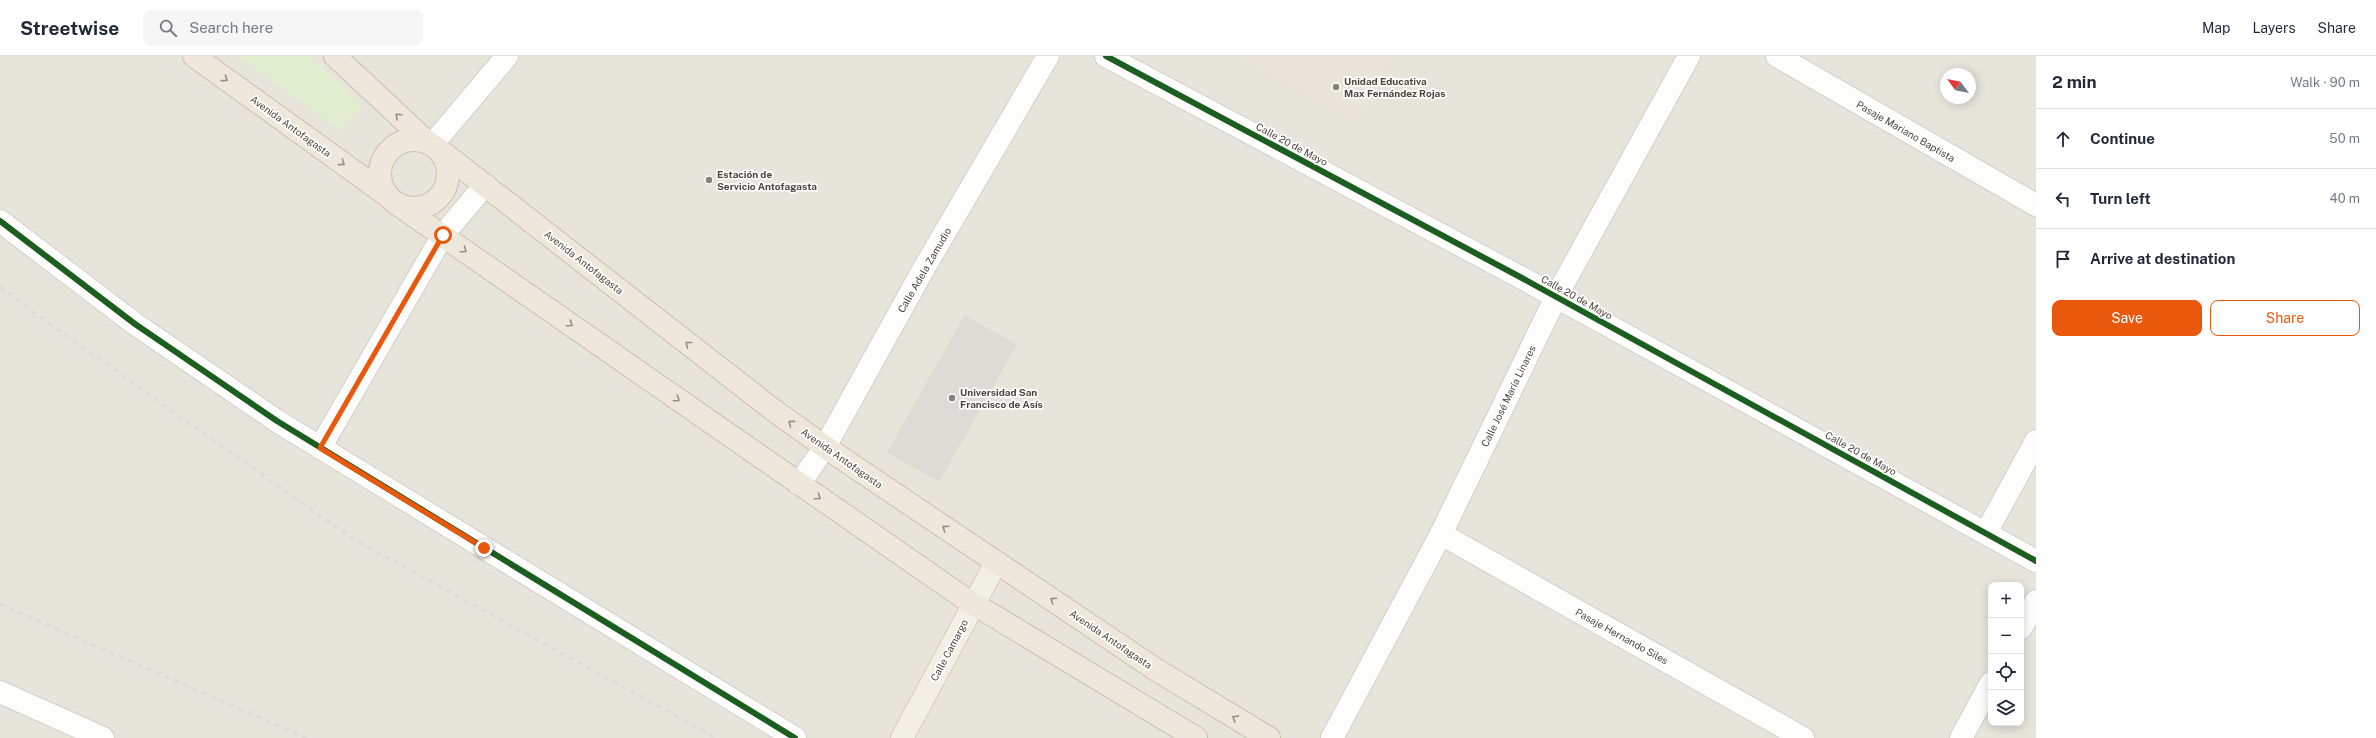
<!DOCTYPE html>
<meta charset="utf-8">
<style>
body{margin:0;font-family:"Public Sans",sans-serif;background:#f6f6f7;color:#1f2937}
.controls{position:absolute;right:12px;bottom:12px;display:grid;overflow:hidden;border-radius:8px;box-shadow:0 2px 10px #0003}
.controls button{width:36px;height:36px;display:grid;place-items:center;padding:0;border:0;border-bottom:1px solid #e0e1e3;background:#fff;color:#1f2937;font:20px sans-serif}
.compass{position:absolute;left:1940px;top:12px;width:36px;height:36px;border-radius:50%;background:#fff;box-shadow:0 2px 10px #0003;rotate:302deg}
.stop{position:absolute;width:12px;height:12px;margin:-9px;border:3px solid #ea580c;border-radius:50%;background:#fff}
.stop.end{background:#ea580c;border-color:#fff;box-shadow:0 1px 4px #0008}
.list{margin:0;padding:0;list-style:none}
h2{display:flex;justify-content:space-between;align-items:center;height:52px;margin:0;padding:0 16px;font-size:17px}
h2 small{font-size:13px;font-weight:400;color:#747a83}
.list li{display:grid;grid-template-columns:26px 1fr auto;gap:12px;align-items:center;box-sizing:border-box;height:60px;padding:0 16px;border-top:1px solid #e0e1e3}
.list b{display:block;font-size:15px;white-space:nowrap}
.list em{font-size:13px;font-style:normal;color:#747a83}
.actions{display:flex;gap:8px;padding:12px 16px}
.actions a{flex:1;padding:9px 0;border:1px solid #ea580c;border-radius:8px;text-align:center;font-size:14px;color:#ea580c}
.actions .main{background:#ea580c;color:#fff}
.icon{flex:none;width:22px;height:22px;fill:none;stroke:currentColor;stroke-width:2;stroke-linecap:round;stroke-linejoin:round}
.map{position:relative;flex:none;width:2036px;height:682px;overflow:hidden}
header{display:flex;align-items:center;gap:24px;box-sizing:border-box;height:56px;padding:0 20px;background:#fff;border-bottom:1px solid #e0e1e3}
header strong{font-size:19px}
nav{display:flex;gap:22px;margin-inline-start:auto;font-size:14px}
.search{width:280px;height:36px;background:#f6f6f7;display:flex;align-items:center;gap:10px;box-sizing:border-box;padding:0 14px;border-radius:8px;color:#747a83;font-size:15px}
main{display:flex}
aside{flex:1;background:#fff}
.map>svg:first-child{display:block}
</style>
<header>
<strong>Streetwise</strong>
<div class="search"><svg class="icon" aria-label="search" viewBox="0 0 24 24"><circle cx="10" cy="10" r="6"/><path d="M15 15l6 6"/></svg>Search here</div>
<nav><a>Map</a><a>Layers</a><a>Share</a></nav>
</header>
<main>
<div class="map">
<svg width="2036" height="682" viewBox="0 0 2036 682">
<rect width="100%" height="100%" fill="#f4f2ee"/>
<path fill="#e7e4dc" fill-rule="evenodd" d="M0 0H2036V682H0ZM1946 18H1970V42H1946ZM1991 529H2021V667H1991Z"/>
<path fill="#eae5da" d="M1241 0H1390L1356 62Z"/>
<path fill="#e1eecf" d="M238 0H310L363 49 340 74Z"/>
<path fill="#dedbd6" stroke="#dcd9d4" d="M965 260 1016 289 939 425 888 396Z"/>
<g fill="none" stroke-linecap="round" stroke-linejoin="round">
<defs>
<g id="minor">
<path d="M1106 0 1522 222 2036 505"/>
<path d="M1777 0 2036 149"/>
<path d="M432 89 507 0"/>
<path d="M0 165 135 268 277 365 795 682"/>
<path d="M320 392 443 179 485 129"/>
<path d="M799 428 825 391 923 214 1048 0"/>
<path d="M1986 477 2036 385"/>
<path d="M1441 478 1803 682"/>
<path d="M2021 572 2036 545"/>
<path d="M0 636 103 682"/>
<path d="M1332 682 1441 478 1556 241 1689 0"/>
<path d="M1961 682 1991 627"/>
</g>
<path id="major" d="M902 682 996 507"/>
<g id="highway">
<path d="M194 0 388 140"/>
<path d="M335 0 427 86"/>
<circle cx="414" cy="118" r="34"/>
<path d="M437 92 772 353 825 391 1155 613 1269 682"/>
<path d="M397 148 964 542 1196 682"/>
</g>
</defs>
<use href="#minor" stroke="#d2d0cb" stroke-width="24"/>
<use href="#major" stroke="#d6cebb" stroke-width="24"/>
<use href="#highway" stroke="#ccbfa9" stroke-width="24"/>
<use href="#minor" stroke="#fdfdfc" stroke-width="22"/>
<use href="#major" stroke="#f2efe6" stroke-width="22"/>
<use href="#highway" stroke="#ede8db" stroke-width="22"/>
<g stroke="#dbdbda" stroke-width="3" stroke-dasharray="5 5" stroke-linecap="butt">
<path d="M0 231 33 256 350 481 716 682"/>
<path d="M0 548 307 682"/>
</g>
<defs>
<g id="cycleway">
<path d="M1106 0 1522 222 2036 505"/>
<path d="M0 165 135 268 277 365 795 682"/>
</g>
</defs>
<use href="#cycleway" stroke="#fff" stroke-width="8"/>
<use href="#cycleway" stroke="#1b5e20" stroke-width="6"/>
</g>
<defs><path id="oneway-chevron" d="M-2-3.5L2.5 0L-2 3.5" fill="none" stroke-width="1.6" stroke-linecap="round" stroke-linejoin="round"/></defs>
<g stroke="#948e82">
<use href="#oneway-chevron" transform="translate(225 23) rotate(36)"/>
<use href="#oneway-chevron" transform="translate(398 60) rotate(-137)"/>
<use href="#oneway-chevron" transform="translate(342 107) rotate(36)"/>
<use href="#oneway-chevron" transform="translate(464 194) rotate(35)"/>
<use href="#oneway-chevron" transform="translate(570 268) rotate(35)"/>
<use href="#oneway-chevron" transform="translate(688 288) rotate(-142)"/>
<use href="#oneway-chevron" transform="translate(677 343) rotate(35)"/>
<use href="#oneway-chevron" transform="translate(791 367) rotate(-144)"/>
<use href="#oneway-chevron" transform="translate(818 441) rotate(35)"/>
<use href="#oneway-chevron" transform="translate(945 472) rotate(-146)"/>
<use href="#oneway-chevron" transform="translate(1053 544) rotate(-146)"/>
<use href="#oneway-chevron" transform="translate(1235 662) rotate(-149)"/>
</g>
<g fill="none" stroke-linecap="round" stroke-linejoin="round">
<path stroke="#ea580c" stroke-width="5" d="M443 179 320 392 484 492"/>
</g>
<g fill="#868178" stroke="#fff" stroke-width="1.5">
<circle cx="1336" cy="31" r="4"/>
<circle cx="709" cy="124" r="4"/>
<circle cx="952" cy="342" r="4"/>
</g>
<g text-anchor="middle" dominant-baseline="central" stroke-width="3.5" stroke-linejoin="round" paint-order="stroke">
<g font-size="10" font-weight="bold" fill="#4b4439" stroke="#fff" text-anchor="start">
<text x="1344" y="25">Unidad Educativa<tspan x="1344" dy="12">Max Fernández Rojas</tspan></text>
<text x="717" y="118">Estación de<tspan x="717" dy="12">Servicio Antofagasta</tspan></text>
<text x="960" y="336">Universidad San<tspan x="960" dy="12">Francisco de Asís</tspan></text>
</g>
<g font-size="10" fill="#4b4439" stroke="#fff">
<text transform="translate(291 70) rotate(36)">Avenida Antofagasta</text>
<text transform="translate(1906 75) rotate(30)">Pasaje Mariano Baptista</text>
<text transform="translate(1292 88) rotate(28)">Calle 20 de Mayo</text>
<text transform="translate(584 206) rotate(38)">Avenida Antofagasta</text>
<text transform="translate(924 214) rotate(-60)">Calle Adela Zamudio</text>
<text transform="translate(1577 241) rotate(29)">Calle 20 de Mayo</text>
<text transform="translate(1508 340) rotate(-64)">Calle José María Linares</text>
<text transform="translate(1861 397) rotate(29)">Calle 20 de Mayo</text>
<text transform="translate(842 402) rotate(35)">Avenida Antofagasta</text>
<text transform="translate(1622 580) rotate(29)">Pasaje Hernando Siles</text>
<text transform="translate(1111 583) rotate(34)">Avenida Antofagasta</text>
<text transform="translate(949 594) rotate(-62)">Calle Camargo</text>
</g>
</g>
</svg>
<div class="controls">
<button>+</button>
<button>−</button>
<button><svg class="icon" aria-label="locate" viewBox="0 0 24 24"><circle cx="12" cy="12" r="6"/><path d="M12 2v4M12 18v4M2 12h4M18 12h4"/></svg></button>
<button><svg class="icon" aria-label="layers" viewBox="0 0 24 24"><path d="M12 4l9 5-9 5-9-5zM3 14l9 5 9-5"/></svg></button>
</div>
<svg class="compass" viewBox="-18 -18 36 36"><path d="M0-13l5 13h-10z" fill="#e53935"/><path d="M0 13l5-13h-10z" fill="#747a83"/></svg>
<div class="stop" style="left:443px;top:179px"></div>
<div class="stop end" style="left:484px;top:492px"></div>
</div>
<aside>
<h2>2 min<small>Walk · 90 m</small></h2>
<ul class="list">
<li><svg class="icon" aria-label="ahead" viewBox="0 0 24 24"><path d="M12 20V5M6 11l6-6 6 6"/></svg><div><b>Continue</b></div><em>50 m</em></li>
<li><svg class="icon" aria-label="left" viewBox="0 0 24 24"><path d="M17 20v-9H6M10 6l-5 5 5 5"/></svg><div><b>Turn left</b></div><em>40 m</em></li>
<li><svg class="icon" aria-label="arrive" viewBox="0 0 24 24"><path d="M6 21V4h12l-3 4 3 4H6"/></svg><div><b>Arrive at destination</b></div></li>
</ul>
<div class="actions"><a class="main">Save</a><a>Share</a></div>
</aside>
</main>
